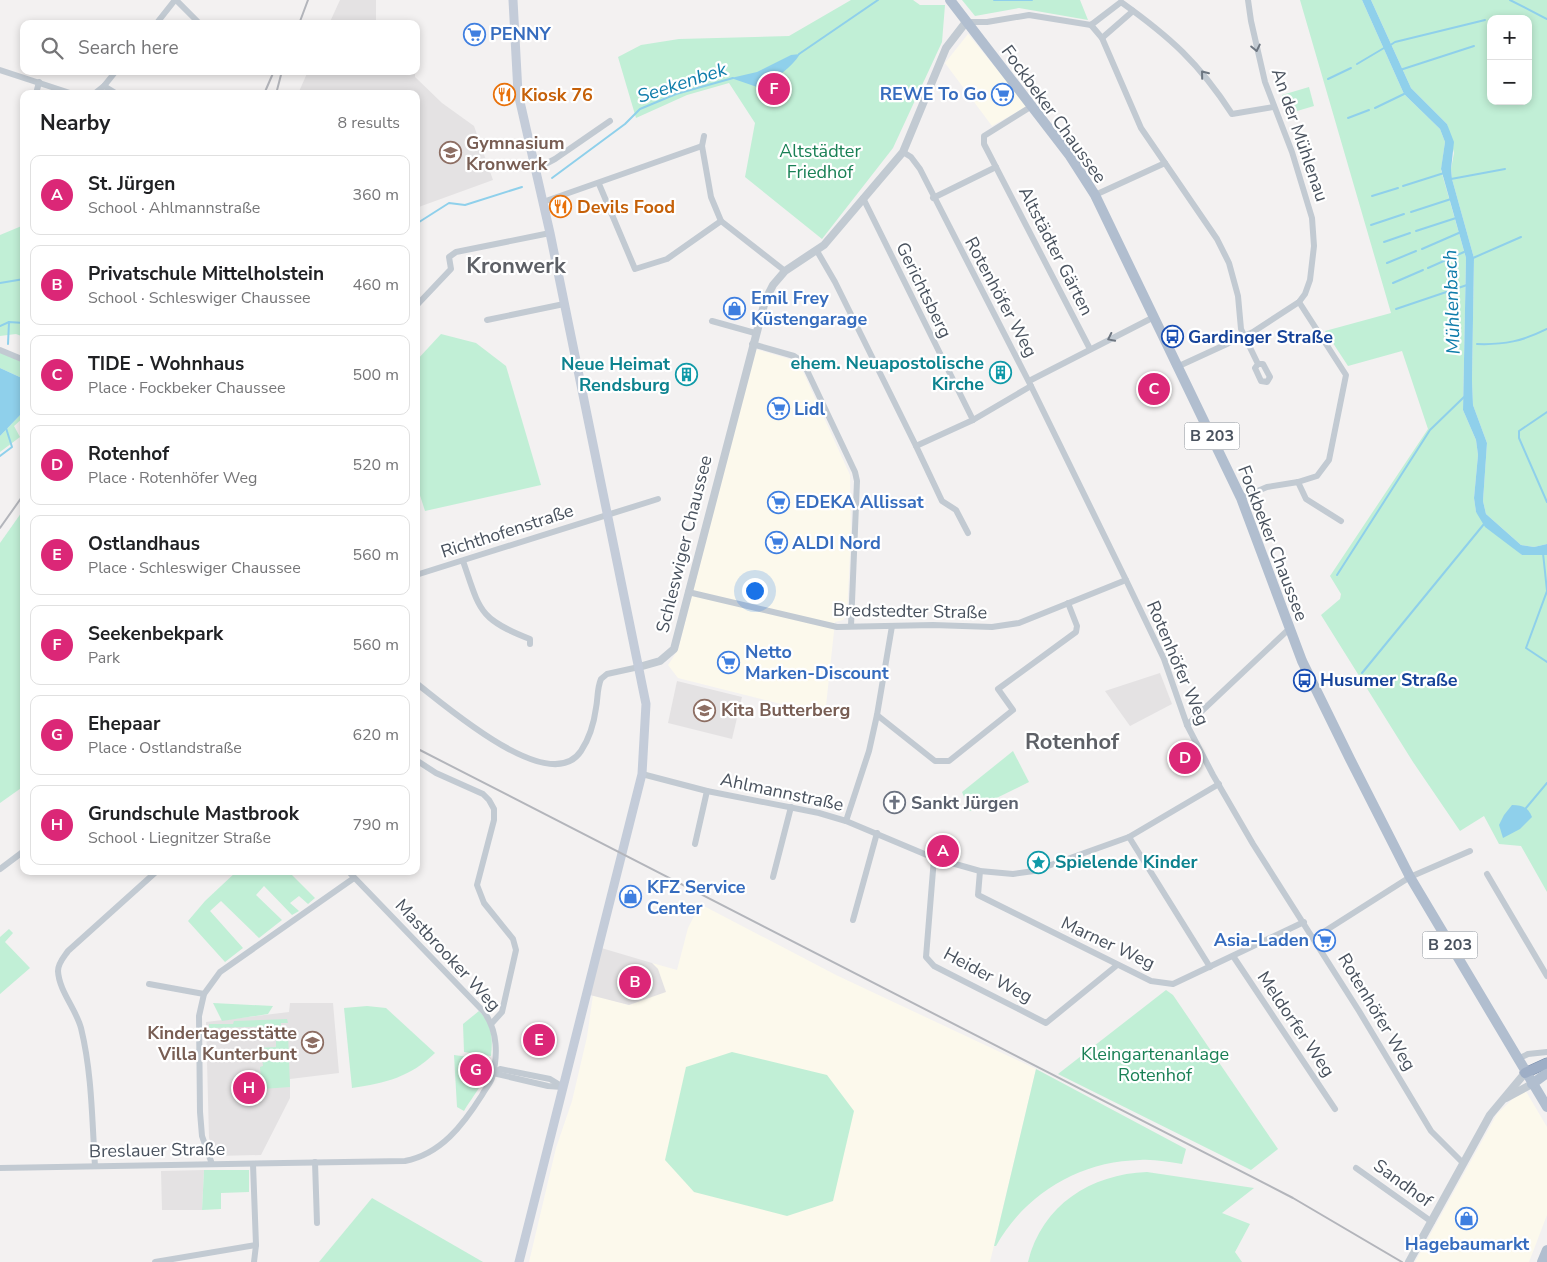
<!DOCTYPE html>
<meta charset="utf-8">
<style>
body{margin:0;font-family:"Nunito Sans",sans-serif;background:#f6f6f6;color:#202124}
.controls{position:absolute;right:15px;top:15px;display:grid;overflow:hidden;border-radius:10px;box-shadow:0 2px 8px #0003}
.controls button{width:45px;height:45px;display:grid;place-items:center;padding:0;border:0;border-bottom:1px solid #e0e0e0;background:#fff;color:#202124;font:25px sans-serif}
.you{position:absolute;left:754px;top:590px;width:18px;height:18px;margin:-12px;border:4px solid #fff;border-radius:50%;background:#1a73e8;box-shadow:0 0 0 8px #1a73e833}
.badge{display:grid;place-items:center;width:32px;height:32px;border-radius:50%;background:#db2777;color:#fff;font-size:16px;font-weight:700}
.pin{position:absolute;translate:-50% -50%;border:2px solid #fff;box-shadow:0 1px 5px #0006}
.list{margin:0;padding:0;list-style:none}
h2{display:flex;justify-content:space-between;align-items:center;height:65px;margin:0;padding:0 20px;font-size:21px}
h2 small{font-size:16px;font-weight:400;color:#757577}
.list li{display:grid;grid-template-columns:32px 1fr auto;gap:15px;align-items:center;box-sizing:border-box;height:80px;margin:0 10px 10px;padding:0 10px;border:1px solid #e0e0e0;border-radius:10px}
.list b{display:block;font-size:19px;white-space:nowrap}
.list p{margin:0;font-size:16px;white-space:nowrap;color:#757577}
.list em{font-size:16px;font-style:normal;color:#757577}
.icon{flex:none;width:28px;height:28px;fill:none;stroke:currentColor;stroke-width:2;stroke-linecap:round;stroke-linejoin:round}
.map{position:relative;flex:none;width:1547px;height:1262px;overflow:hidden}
.search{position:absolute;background:#fff;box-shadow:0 2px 8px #0003;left:20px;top:20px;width:400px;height:55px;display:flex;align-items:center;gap:12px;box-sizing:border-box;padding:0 18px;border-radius:10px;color:#757577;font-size:19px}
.panel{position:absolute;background:#fff;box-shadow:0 2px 8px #0003;left:20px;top:90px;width:400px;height:785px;border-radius:10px}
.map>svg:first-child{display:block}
</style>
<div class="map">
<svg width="1547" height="1262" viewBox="0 0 1547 1262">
<rect width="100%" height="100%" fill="#f3f1f1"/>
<g fill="#fcf9ec">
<path d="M968 34 1027 106 992 126 945 63Z"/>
<path d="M755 349 793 360 800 365 850 475 851 534 847 615 843 620 835 622 825 715 678 678 668 665 678 650Z"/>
<path d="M700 904 836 975 1036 1069 990 1262H529L556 1148 572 1101 587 1037 593 995 629 1005 658 969 652 963 677 970 688 928Z"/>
<path d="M1524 1088 1547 1127V1215L1529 1262H1415L1497 1114Z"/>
</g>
<g fill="#e4e2e3">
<path d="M340 0H376V24H329Z"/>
<path d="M308 71H415V77L442 103 474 126 493 180 416 208V94H298Z"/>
<path d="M1160 673 1172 704 1130 726 1105 691Z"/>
<path d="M677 681 742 697 732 739 668 723Z"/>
<path d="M598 947 652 963 658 969 666 992 629 1005 586 994Z"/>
<path d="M290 1003H333L339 1073 290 1079V1098L261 1155 216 1156 209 1138 206 1022 289 1012Z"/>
<path d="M204 1170 202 1210H162L161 1171Z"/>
</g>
<g fill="#c1efd6" fill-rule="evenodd">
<path d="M851 0H913L920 5H945L942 42 893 148 822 239 745 177 755 123 729 83 687 95 636 118 618 57 641 45 679 39 789 36Z"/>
<path d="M962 0H1080L1088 20 1019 8 975 16Z"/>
<path d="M1300 0H1362L1404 94 1440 129 1445 142 1441 170 1466 258 1463 410 1476 440 1478 455 1474 498 1476 512 1522 555H1547V892L1521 846 1499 844 1484 816 1460 831 1413 762 1321 615 1340 599 1341 594 1330 576 1428 429 1402 351 1348 366 1325 331 1391 313Z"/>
<path d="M1371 0H1547V544L1534 547 1521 545 1486 514 1483 501 1487 443 1473 405 1472 380 1474 258 1452 179 1451 169 1454 153 1447 124 1411 88ZM1491 19H1528V101H1491Z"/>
<path d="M1309 87 1314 106 1287 114 1282 95Z"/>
<path d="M24 225V337L16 334 0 336V235Z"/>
<path d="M441 334 476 343 506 366 541 485 425 511 416 483V361Z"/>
<path d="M0 352 24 363V379L0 368Z"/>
<path d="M24 411V417L14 426 20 437 0 452V436Z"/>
<path d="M24 509V786L0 803V543Z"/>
<path d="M1013 751 1029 782 970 811 962 792Z"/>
<path d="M237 871H288L315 898 308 904 299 896 290 903 299 911 292 915 264 886 256 895 282 920 259 938 221 901 210 911 243 948 225 962 188 921 205 901Z"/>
<path d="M9 929 13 933 5 942 30 968 0 994V937Z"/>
<path d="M1166 990 1173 995 1278 1149 1251 1170 1058 1074Z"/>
<path d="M213 1003 273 1006 268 1014 222 1021Z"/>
<path d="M367 1006 386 1008 435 1053C410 1077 386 1083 352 1088L344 1008Z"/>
<path d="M479 1011C492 1023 493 1039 491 1056L464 1052 463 1024Z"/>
<path d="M287 1019 288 1023H281V1026L209 1028V1024H233L234 1021Z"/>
<path d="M288 1032 290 1087 262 1089 260 1067 263 1066 262 1055H258L257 1048 276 1047V1033Z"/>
<path d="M732 1052 827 1075 854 1111 833 1201 787 1216 694 1192 665 1160 686 1067Z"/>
<path d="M454 1055 491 1060C492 1072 471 1099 464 1111L457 1107Z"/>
<path d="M1036 1069 1186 1149 1182 1164C1168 1162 1154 1159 1140 1160 1080 1161 1025 1194 996 1246H994Z"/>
<path d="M204 1170H249V1192L221 1193V1209L202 1210Z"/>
<path d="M1147 1172 1254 1188 1222 1213 1250 1224 1235 1252 1242 1262H1028C1042 1205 1091 1174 1147 1172Z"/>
<path d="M372 1198 483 1262H319Z"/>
</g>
<g fill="#8fd0eb">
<path d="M1362 0H1371L1411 88 1447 124 1454 142 1451 169 1452 179 1474 258 1472 380 1473 405 1487 443 1483 501 1486 514 1521 545 1534 547 1547 544V555H1522L1485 527 1476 512 1474 498 1478 455 1476 440 1463 410 1466 258 1441 169 1445 142 1440 129 1404 94Z"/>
<path d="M800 54C790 70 774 79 757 87L731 78 757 72 791 55Z"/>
<path d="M0 368 24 379V411L0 436Z"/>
<path d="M1512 805C1522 805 1528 807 1532 817L1520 829 1503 838 1499 825 1504 815Z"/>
</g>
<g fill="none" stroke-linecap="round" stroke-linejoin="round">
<g stroke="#8fd0eb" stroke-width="2">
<path d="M994 0H1032"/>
<path d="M1510 0 1547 19"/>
<path d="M1389 46 1395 42 1485 20"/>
<path d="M799 54 878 0"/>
<path d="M1357 64 1384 48"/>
<path d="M1400 70 1474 46"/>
<path d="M1328 79 1351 68"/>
<path d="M1375 108 1404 94"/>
<path d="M1348 118 1369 110"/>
<path d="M552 178 625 124 640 109 676 94 733 78"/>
<path d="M1451 179 1505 169"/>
<path d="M1403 186 1444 173"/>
<path d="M1372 196 1398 188"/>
<path d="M1411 212 1451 199"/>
<path d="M416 224 449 203 465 205 522 187"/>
<path d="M1371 225 1404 214"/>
<path d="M1416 231 1456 218"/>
<path d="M1384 242 1410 233"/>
<path d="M1422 249 1461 232"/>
<path d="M1473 258 1521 237"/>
<path d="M1387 263 1416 251"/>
<path d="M1428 268 1464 252"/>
<path d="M0 283 24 279"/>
<path d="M1393 283 1423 270"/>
<path d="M1396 309 1467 285"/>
<path d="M0 326 9 322"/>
<path d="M8 344 9 322 24 323"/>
<path d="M1477 344C1504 345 1523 341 1547 329"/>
<path d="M1547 412 1519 431V438L1547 502"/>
<path d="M0 456 12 447 6 428"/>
<path d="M1543 553 1547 591"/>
<path d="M1337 575 1430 430 1464 397"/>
<path d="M1547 591 1526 648 1547 662"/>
<path d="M1362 673 1484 524"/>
<path d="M1526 808 1547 783"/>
</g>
<defs>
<path id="trunk" d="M1525 1073 1547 1063"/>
</defs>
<use href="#trunk" stroke="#758aaa" stroke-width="11"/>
<g stroke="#c2cad2" stroke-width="6">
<path d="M176 0 200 24"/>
<path d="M966 22H987L1029 15 1091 25 1121 2C1170 37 1199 63 1232 114L1273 107"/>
<path d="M156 24 175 0"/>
<path d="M1091 25 1102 38 1141 128 1217 239 1229 263 1238 296 1241 329 1258 364H1263L1270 377 1267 382 1261 381 1255 368 1258 364"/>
<path d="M1102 38 1133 11"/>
<path d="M0 70 73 94"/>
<path d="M104 86 117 94"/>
<path d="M36 94 39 82"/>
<path d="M94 94 104 86 116 71"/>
<path d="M1032 106 984 136V144L1090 349"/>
<path d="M702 146 704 136"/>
<path d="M903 152 911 157 920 169 1031 386 1126 580 1164 659 1187 725 1213 775 1253 844 1359 1011 1431 1131 1463 1163"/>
<path d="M536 169 555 159 610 121"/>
<path d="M599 184 635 269 667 259 721 221"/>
<path d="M1095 195 1165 163"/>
<path d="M863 198 973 420"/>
<path d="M933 198 996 167"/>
<path d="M543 202 702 146 711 197 721 221 785 271"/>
<path d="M817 251 835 282 916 446 973 420 1031 386"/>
<path d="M416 306 451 269 449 257 456 252 550 233"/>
<path d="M487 320 564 304"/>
<path d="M712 321 755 333"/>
<path d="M752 344 794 356 803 362 855 472 857 481 851 626"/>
<path d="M0 350 24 360"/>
<path d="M1179 366 1253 332 1299 302 1305 294 1310 280 1314 246 1312 218 1292 152 1265 82 1251 21 1248 0"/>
<path d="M1029 381 1154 317"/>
<path d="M916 446 942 501 956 510 968 533"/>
<path d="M1298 482 1317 476 1329 460 1346 375 1299 302"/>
<path d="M1241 498 1267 487 1298 482 1306 499 1341 521"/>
<path d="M463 561C480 610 478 619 530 639V644"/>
<path d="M416 575 658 499"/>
<path d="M688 592 837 627 933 625 992 627 1019 623 1126 580"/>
<path d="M416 683C445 705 550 798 581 751 589 739 594 723 596 708 598 698 597 688 601 679L607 674 639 667"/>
<path d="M877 715 935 761H949L1013 710 998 689 1076 632 1077 626 1068 603"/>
<path d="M1187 725 1289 629"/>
<path d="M416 760 436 773 483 794 489 800 494 809V820L477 885 484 903 513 939 516 950 502 1012 492 1023"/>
<path d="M642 774 707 791 819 813 846 821 934 858 980 871 1013 874 1034 871 1129 837 1219 784"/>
<path d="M846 821 869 751 877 715 892 626"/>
<path d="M1129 837 1210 967"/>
<path d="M695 844 707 791"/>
<path d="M934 858 926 957 934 966 1046 1023 1116 966"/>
<path d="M0 869 24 851"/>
<path d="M980 871 978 895 1151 981 1173 984 1304 922"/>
<path d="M1487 874 1547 976"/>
<path d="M773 877 791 807"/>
<path d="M853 920 877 833"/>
<path d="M1314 938 1410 877 1470 851"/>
<path d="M1233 956 1335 1109"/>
<path d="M149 984 204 994"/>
<path d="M1518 1059 1528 1054 1547 1052"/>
<path d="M493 1073 500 1069 550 1079 563 1087"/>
<path d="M493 1073 548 1086 562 1087"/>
<path d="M315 1162 317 1223"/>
<path d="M212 1164 202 1136 200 1112 199 1016 204 994 220 972 354 878"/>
<path d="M253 1164 256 1245 254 1262"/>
<path d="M95 1166C92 1120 92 1073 81 1028 76 1009 59 991 58 971 58 963 64 957 68 951L157 871"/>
<path d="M0 1168 405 1161C441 1154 463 1125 482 1095 485 1089 490 1084 492 1078 498 1056 498 1031 484 1012L348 871"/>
<path d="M1356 1168 1432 1222"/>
<path d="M155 1262 256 1245"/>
</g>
<g stroke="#c2cad2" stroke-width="8">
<path d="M639 667 660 661 674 649 765 301 773 285 785 271 824 245 903 152 946 48 966 22"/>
<path d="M1506 1098 1532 1084"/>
<path d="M1409 1262 1490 1115 1525 1073"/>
</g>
<path stroke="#c4ccd9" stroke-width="9" d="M513 0 518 93 550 233 646 704 642 774 519 1262"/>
<g stroke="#b1becf" stroke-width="10">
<path d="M950 0 1070 156 1095 195 1241 498 1302 661 1350 759 1410 877 1547 1107"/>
<path d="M1532 1084 1547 1073"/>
<path d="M1542 1262 1547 1250"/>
</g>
<use href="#trunk" stroke="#9eaec6" stroke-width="10"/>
<g stroke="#b3b5bb" stroke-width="2">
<path d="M299 24 308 0"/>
<path d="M264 94 274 71"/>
<path d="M276 94 282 71"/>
<path d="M0 528 24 494"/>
<path d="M416 748 1293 1198 1402 1262"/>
</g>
</g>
<defs><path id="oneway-chevron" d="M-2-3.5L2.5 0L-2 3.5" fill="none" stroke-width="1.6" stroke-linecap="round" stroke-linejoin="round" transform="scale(1.25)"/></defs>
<g stroke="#6d7681">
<use href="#oneway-chevron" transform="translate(1256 48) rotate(78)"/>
<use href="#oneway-chevron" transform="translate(1204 74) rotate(-129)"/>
<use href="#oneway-chevron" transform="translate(1111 338) rotate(154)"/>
</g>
<defs>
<symbol id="supermarket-ring" viewBox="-11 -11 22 22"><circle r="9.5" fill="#fff" stroke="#3f7fe0" stroke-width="1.5"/><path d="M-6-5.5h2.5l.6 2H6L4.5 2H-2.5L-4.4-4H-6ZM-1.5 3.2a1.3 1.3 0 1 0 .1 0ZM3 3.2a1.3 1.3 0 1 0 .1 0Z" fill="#3f7fe0"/></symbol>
<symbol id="restaurant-ring" viewBox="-11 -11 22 22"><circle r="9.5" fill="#fff" stroke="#e8710a" stroke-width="1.5"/><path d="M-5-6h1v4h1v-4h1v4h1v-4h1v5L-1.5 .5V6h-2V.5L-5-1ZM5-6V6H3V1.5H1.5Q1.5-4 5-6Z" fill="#e8710a"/></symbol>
<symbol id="school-ring" viewBox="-11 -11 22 22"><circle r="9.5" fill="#fff" stroke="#8d6e63" stroke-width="1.5"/><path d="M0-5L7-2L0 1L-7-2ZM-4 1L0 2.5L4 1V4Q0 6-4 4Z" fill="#8d6e63"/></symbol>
<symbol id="shop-ring" viewBox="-11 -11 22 22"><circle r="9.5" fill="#fff" stroke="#3f7fe0" stroke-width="1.5"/><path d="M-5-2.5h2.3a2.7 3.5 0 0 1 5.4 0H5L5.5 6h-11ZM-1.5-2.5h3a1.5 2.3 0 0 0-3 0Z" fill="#3f7fe0"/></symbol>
<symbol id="bus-ring" viewBox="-11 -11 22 22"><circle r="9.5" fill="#fff" stroke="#1a4fb4" stroke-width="1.5"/><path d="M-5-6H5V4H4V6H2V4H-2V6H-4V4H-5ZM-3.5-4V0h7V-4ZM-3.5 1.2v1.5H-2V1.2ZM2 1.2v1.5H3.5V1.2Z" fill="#1a4fb4"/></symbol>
<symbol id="building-ring" viewBox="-11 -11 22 22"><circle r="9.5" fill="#fff" stroke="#0f9aa8" stroke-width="1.5"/><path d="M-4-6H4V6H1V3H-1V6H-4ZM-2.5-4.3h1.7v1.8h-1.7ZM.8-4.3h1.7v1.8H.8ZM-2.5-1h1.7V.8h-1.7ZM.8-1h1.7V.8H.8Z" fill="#0f9aa8"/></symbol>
<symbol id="church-ring" viewBox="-11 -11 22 22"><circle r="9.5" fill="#fff" stroke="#6b7280" stroke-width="1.5"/><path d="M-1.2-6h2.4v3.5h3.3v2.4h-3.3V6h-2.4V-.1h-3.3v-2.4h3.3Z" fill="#6b7280"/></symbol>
<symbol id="sight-ring" viewBox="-11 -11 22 22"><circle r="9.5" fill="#fff" stroke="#0f9aa8" stroke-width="1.5"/><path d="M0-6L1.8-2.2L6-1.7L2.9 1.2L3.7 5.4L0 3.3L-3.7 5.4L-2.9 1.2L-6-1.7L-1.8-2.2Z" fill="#0f9aa8"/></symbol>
</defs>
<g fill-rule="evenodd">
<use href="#supermarket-ring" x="462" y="22" width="25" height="25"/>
<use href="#supermarket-ring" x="990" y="82" width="25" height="25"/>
<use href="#restaurant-ring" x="492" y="82" width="25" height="25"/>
<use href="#school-ring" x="438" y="140" width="25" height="25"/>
<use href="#restaurant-ring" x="548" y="194" width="25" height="25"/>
<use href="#shop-ring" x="722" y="296" width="25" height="25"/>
<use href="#bus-ring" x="1160" y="324" width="25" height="25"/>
<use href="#building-ring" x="988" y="360" width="25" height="25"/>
<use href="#building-ring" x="674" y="362" width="25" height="25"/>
<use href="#supermarket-ring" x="766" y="396" width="25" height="25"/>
<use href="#supermarket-ring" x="766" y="490" width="25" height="25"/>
<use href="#supermarket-ring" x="764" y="530" width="25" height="25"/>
<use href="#supermarket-ring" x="716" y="650" width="25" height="25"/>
<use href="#bus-ring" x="1292" y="668" width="25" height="25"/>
<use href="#school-ring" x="692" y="698" width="25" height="25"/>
<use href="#church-ring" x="882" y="790" width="25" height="25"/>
<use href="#sight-ring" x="1026" y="850" width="25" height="25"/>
<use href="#shop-ring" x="618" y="884" width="25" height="25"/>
<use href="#supermarket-ring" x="1312" y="928" width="25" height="25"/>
<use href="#school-ring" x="300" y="1030" width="25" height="25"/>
<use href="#shop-ring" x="1454" y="1206" width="25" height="25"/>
</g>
<g text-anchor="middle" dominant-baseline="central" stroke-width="4.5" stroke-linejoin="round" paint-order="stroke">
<g fill="#fff" stroke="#80868e" stroke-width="1">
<rect x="1184.5" y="422.5" width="55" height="27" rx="4"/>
<rect x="1422.5" y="931.5" width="55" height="27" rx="4"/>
</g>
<g font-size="16" font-weight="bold" fill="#49525e">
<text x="1212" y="436">B 203</text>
<text x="1450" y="945">B 203</text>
</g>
<g font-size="18" font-weight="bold" fill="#366cbe" stroke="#fff" text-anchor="start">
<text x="490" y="34">PENNY</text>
<text x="987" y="94" text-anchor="end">REWE To Go</text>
<text x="751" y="298">Emil Frey<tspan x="751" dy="21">Küstengarage</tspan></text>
<text x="794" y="409">Lidl</text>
<text x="795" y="502">EDEKA Allissat</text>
<text x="792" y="543">ALDI Nord</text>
<text x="745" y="652">Netto<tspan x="745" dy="21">Marken-Discount</tspan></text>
<text x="647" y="887">KFZ Service<tspan x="647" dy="21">Center</tspan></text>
<text x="1309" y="940" text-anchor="end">Asia-Laden</text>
<text x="1467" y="1244" text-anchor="middle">Hagebaumarkt</text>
</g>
<g font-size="18" font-weight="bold" fill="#c56008" stroke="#fff" text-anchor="start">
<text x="521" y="95">Kiosk 76</text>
<text x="577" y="207">Devils Food</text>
</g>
<g font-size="18" fill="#49525e" stroke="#fff">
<text transform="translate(1054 114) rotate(54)">Fockbeker Chaussee</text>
<text transform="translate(1300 135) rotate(71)">An der Mühlenau</text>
<text transform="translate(1056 251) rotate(63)">Altstädter Gärten</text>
<text transform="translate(924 290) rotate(64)">Gerichtsberg</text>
<text transform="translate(1001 297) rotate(62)">Rotenhöfer Weg</text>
<text transform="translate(507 531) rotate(-18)">Richthofenstraße</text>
<text transform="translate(1273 543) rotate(69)">Fockbeker Chaussee</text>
<text transform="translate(684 544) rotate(-76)">Schleswiger Chaussee</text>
<text transform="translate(910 611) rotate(1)">Bredstedter Straße</text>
<text transform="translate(1178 663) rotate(67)">Rotenhöfer Weg</text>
<text transform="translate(782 792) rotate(12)">Ahlmannstraße</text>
<text transform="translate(1108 943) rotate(25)">Marner Weg</text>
<text transform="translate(448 955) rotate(47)">Mastbrooker Weg</text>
<text transform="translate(988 975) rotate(28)">Heider Weg</text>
<text transform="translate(1377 1012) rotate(59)">Rotenhöfer Weg</text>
<text transform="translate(1296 1024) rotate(56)">Meldorfer Weg</text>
<text transform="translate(157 1150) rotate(-1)">Breslauer Straße</text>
<text transform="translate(1403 1183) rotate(36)">Sandhof</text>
</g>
<g font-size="18" font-weight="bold" fill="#785e54" stroke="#fff" text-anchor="start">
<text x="466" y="143">Gymnasium<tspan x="466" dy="21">Kronwerk</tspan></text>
<text x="721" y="710">Kita Butterberg</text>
<text x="297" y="1033" text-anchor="end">Kindertagesstätte<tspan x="297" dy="21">Villa Kunterbunt</tspan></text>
</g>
<g font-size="18" fill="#198055" stroke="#fff">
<text x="820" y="151">Altstädter<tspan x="820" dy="21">Friedhof</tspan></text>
<text x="1155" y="1054">Kleingartenanlage<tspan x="1155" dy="21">Rotenhof</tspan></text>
</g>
<g font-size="18" font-weight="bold" fill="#164399" stroke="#fff" text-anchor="start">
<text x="1188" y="337">Gardinger Straße</text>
<text x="1320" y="680">Husumer Straße</text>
</g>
<g font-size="18" font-weight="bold" fill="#0d838f" stroke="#fff" text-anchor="end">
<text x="984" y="363">ehem. Neuapostolische<tspan x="984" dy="21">Kirche</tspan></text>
<text x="670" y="364">Neue Heimat<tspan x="670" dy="21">Rendsburg</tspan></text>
<text x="1055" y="862" text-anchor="start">Spielende Kinder</text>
</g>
<g font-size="18" font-weight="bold" fill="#5b616d" stroke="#fff" text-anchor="start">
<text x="911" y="803">Sankt Jürgen</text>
</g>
<g font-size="19" font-style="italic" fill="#0f7dab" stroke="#fff">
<text transform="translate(682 83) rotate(-18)">Seekenbek</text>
<text transform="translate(1452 302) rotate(-92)">Mühlenbach</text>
</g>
<g font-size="22" font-weight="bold" fill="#5d6066" stroke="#fff">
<text x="516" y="266">Kronwerk</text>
<text x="1072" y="742">Rotenhof</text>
</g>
</g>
</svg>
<div class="controls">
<button>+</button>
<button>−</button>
</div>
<div class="you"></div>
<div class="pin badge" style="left:943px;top:851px">A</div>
<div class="pin badge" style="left:635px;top:982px">B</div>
<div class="pin badge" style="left:1154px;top:389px">C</div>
<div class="pin badge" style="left:1185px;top:758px">D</div>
<div class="pin badge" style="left:539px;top:1040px">E</div>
<div class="pin badge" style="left:774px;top:89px">F</div>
<div class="pin badge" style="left:476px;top:1070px">G</div>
<div class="pin badge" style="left:249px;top:1088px">H</div>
<div class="search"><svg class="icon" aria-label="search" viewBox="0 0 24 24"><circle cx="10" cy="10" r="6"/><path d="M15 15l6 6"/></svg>Search here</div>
<section class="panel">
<h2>Nearby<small>8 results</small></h2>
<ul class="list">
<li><span class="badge">A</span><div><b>St. Jürgen</b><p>School · Ahlmannstraße</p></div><em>360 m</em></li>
<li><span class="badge">B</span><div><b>Privatschule Mittelholstein</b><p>School · Schleswiger Chaussee</p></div><em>460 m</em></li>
<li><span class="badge">C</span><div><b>TIDE - Wohnhaus</b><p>Place · Fockbeker Chaussee</p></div><em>500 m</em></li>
<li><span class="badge">D</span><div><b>Rotenhof</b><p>Place · Rotenhöfer Weg</p></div><em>520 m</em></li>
<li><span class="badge">E</span><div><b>Ostlandhaus</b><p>Place · Schleswiger Chaussee</p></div><em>560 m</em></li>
<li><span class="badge">F</span><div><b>Seekenbekpark</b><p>Park</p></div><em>560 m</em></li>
<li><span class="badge">G</span><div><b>Ehepaar</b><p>Place · Ostlandstraße</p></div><em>620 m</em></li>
<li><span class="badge">H</span><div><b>Grundschule Mastbrook</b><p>School · Liegnitzer Straße</p></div><em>790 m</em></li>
</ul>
</section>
</div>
